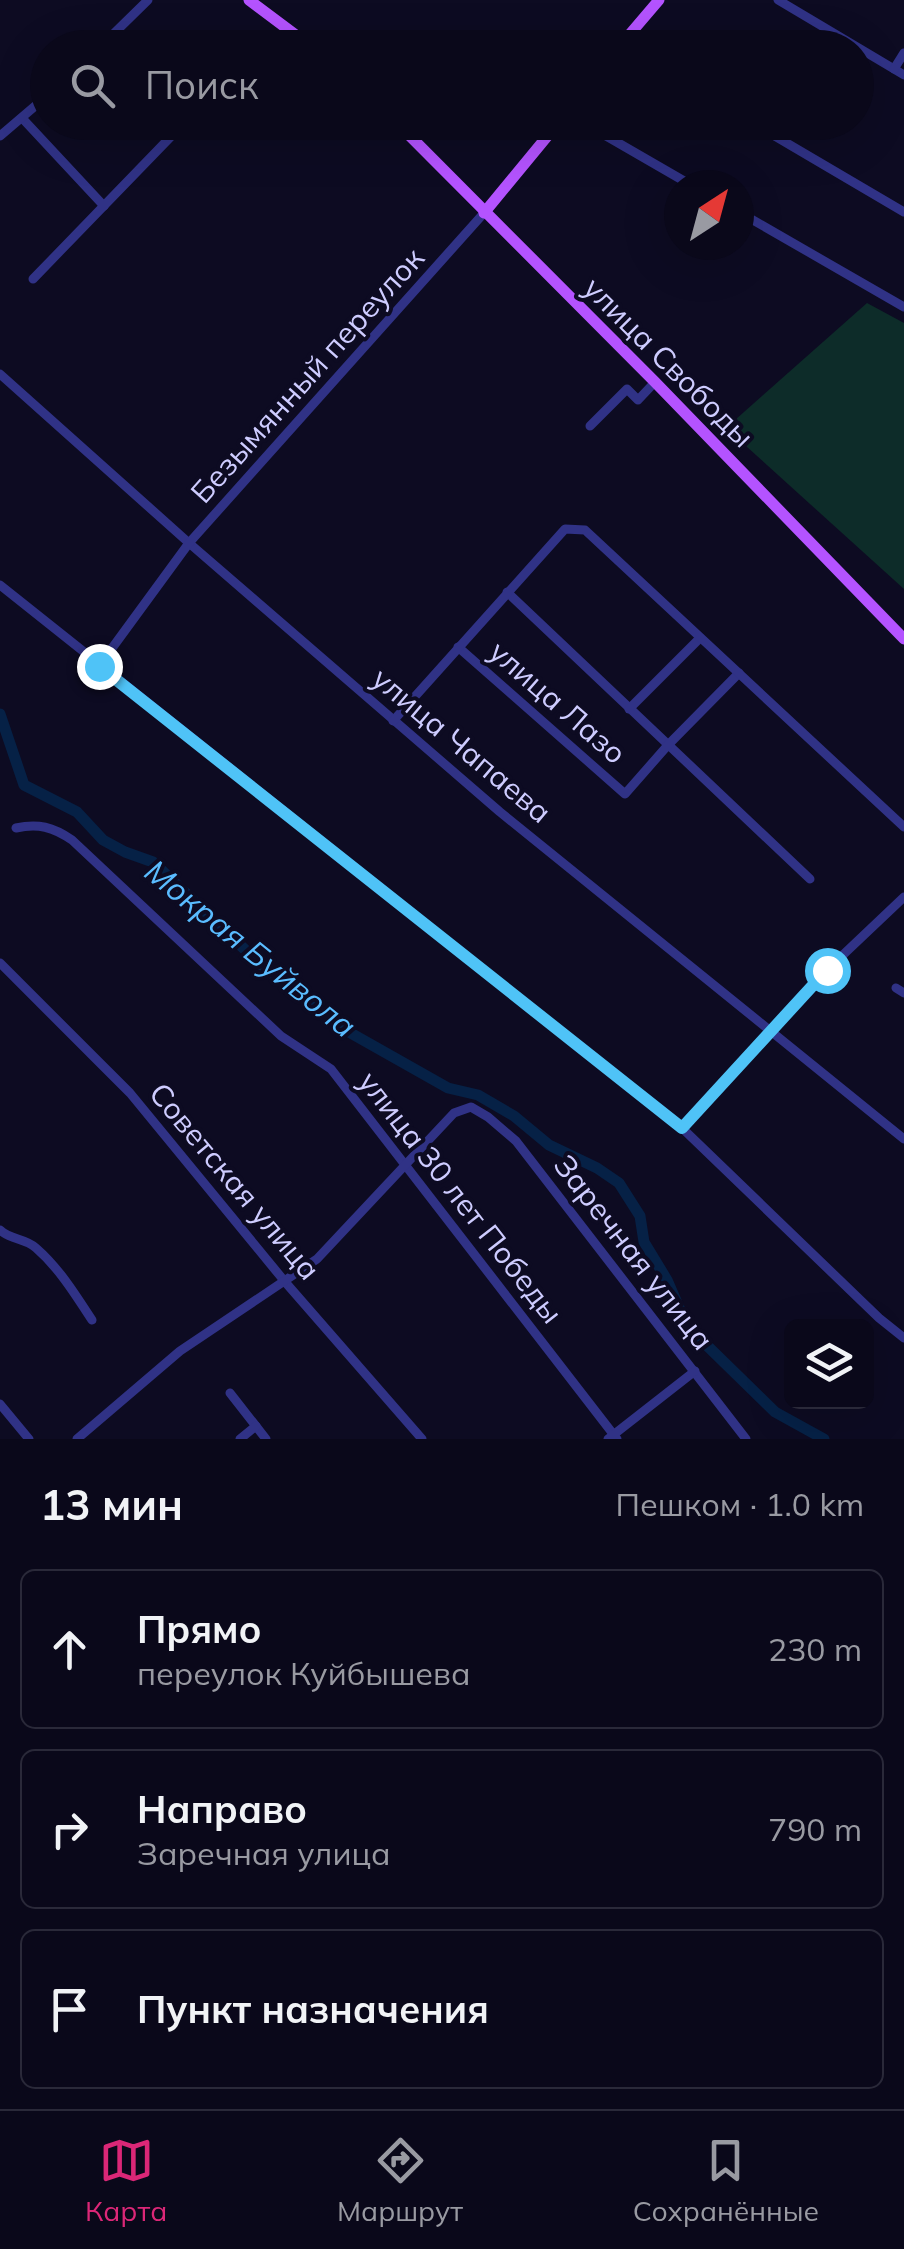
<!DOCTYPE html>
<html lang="ru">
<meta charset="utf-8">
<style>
body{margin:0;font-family:Mulish,sans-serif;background:#131123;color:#f1f3f6}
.controls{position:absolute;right:30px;bottom:30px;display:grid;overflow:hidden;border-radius:15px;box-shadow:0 10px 40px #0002}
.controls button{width:90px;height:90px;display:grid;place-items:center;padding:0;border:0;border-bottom:2px solid #2a2939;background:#0a081a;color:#f1f3f6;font:50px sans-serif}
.compass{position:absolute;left:664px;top:170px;width:90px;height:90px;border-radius:50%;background:#0a081a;box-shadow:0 10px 40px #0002;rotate:36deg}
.stop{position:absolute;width:30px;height:30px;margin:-22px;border:8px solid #4fc3f7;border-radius:50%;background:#fff}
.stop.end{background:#4fc3f7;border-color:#fff;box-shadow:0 2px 10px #0008}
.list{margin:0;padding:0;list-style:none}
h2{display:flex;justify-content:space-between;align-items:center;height:130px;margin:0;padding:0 40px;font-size:42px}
h2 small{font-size:32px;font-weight:400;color:#999aa2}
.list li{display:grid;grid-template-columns:65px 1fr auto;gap:30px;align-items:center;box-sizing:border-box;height:160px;margin:0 20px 20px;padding:0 20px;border:2px solid #2a2939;border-radius:15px}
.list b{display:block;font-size:38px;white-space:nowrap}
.list p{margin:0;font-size:32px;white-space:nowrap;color:#999aa2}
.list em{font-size:32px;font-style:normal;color:#999aa2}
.icon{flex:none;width:55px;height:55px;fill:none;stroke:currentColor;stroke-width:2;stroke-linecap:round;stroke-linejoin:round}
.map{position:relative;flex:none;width:904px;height:1439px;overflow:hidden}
.search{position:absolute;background:#0a081a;box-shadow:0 10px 40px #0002;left:30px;right:30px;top:30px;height:110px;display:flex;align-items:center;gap:25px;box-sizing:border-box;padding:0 35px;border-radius:55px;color:#999aa2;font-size:38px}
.sheet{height:670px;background:#0a081a}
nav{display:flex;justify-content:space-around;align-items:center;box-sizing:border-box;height:140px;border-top:2px solid #2a2939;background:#0a081a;font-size:28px;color:#999aa2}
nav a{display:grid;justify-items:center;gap:5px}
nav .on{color:#db2777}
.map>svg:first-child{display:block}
</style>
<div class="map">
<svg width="904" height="1439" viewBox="0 0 904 1439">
<rect width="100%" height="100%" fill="#0d0b22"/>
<path fill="#0d2c29" d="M867 303 904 323V589L726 428Z"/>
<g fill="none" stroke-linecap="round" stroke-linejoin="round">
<path stroke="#062146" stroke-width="11" d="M0 714 24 785 77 812 103 840 125 852 153 862 259 963 340 1027 448 1088 478 1095 514 1116 549 1145 597 1168 619 1183 640 1216 644 1242 667 1280 687 1326 775 1412 824 1439"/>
<g stroke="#303286" stroke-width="9">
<path d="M778 0 904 75"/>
<path d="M99 48 148 0"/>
<path d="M894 69 904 53"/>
<path d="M22 118 104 206"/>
<path d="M582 122 691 185"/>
<path d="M751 122 904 212"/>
<path d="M0 136 48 95"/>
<path d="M739 212 904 307"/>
<path d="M33 279 185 122"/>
<path d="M0 374 189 543 500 812 904 1139"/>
<path d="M590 426 627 389 638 400 655 382"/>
<path d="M0 585 682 1128 879 1318 904 1338"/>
<path d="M507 592 810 879"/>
<path d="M458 647 625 794 668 745 739 673"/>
<path d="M99 666 189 543 484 213"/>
<path d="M629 709 700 638"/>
<path d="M393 721 565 529 585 530 904 827"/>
<path d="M16 828C38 823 53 827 72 840L281 1036 331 1069 617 1439"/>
<path d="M0 963 130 1093 286 1283 422 1439"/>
<path d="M896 988 904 993"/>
<path d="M682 1128 827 970 904 897"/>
<path d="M0 1230C10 1240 25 1238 36 1248 59 1268 75 1294 92 1320"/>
<path d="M230 1393 266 1439"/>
<path d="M0 1404 29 1439"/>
<path d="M77 1439 180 1351 317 1259 454 1113 471 1107 488 1117 516 1141 746 1439"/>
<path d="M240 1439 256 1426"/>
<path d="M608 1439 695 1371"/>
</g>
<g stroke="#b453ff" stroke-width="11">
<path d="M249 0 313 48"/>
<path d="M618 48 659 0"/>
<path d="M396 122 655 382 904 639"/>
<path d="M484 213 559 122"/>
</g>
</g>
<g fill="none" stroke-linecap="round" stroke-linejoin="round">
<path stroke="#4fc3f7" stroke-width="12" d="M99 666 682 1128 827 970"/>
</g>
<g text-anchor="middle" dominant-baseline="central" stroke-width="8" stroke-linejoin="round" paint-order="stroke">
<g font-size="30" fill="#ceccff" stroke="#0d0b22">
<text transform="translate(669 362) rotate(45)">улица Свободы</text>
<text transform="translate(307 375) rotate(-48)">Безымянный переулок</text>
<text transform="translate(558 702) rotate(41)">улица Лазо</text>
<text transform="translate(462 745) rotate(40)">улица Чапаева</text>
<text transform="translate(235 1181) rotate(50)">Советская улица</text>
<text transform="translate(461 1197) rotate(52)">улица 30 лет Победы</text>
<text transform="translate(634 1252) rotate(52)">Заречная улица</text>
</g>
<g font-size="32" font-style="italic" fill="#5abcff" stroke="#0d0b22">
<text transform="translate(251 948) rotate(39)">Мокрая Буйвола</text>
</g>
</g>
</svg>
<div class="controls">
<button><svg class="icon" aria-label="layers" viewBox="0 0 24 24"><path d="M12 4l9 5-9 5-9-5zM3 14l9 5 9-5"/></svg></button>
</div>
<svg class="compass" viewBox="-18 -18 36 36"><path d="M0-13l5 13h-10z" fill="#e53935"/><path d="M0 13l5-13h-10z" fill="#999aa2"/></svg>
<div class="stop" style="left:827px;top:970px"></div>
<div class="stop end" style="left:99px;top:666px"></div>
<div class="search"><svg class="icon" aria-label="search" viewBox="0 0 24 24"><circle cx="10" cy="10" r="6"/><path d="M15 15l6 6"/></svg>Поиск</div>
</div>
<section class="sheet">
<h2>13 мин<small>Пешком · 1.0 km</small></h2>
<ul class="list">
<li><svg class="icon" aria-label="ahead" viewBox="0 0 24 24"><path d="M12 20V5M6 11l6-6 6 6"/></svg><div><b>Прямо</b><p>переулок Куйбышева</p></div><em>230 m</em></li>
<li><svg class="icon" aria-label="right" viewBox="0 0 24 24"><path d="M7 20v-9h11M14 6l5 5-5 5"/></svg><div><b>Направо</b><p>Заречная улица</p></div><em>790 m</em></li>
<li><svg class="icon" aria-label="arrive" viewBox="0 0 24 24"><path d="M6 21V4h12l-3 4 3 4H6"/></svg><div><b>Пункт назначения</b></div></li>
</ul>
</section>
<nav>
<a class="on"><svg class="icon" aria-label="map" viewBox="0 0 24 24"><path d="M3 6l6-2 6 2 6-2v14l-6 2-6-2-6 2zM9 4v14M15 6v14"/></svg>Карта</a>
<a><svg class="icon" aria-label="directions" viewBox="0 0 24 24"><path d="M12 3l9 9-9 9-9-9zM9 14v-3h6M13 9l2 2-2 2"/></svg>Маршрут</a>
<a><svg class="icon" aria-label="saved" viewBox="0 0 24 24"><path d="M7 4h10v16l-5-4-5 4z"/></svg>Сохранённые</a>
</nav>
